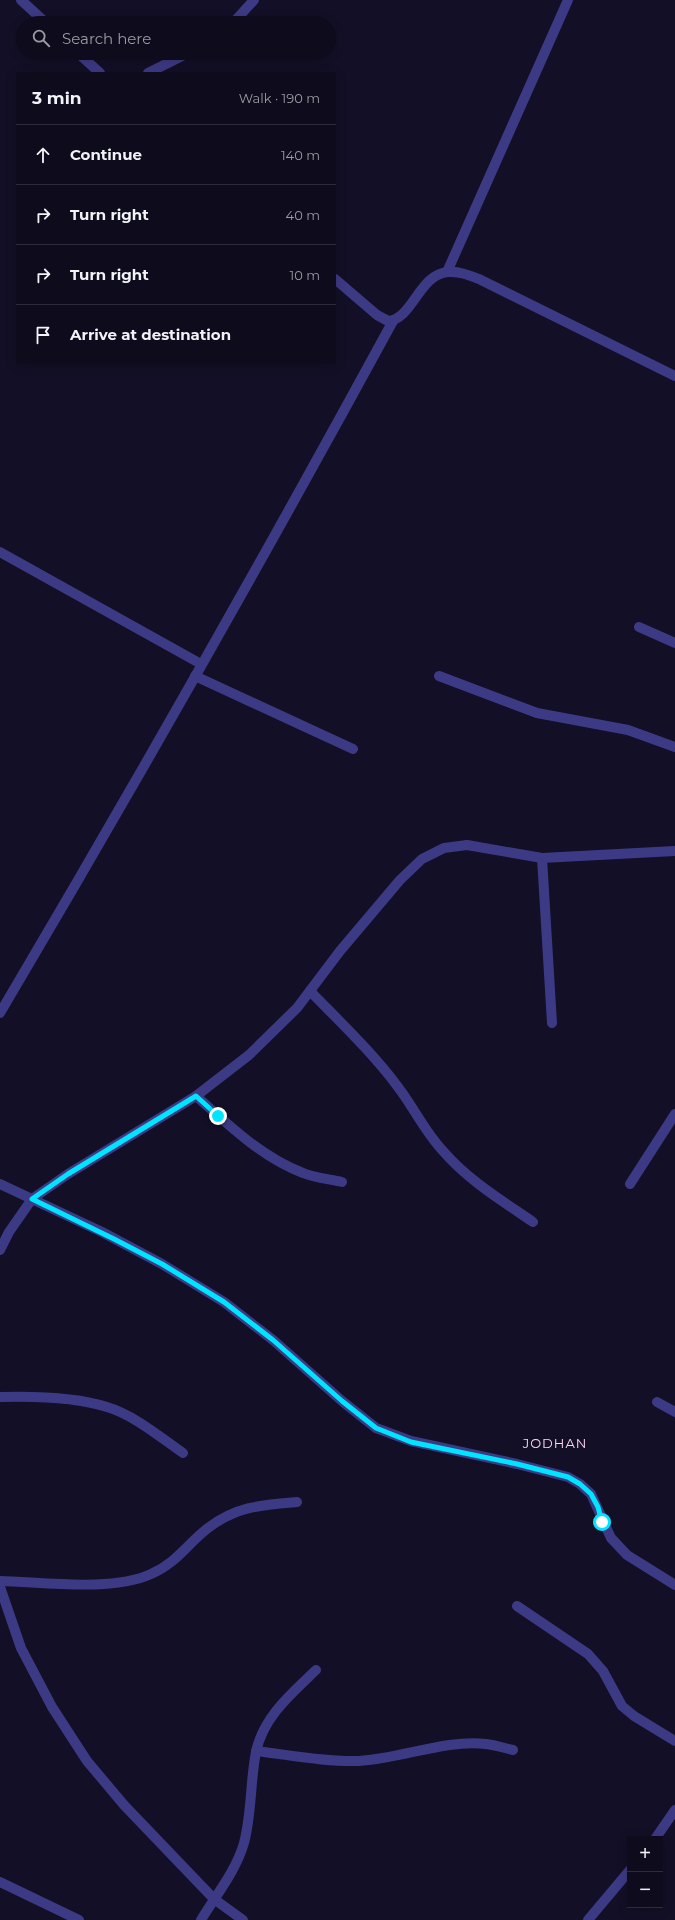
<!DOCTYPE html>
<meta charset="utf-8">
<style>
body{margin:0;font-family:Montserrat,sans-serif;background:#1c1929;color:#f1f3f6}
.controls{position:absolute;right:12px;bottom:12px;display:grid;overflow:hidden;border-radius:0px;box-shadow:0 2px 10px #0003}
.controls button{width:36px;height:36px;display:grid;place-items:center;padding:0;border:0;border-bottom:1px solid #2e2b3b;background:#0e0b1c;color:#f1f3f6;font:20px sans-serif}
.stop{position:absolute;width:12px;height:12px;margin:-9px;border:3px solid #00e5ff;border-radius:50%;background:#fff}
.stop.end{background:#00e5ff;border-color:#fff;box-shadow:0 1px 4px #0008}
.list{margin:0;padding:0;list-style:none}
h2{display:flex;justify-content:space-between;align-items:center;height:52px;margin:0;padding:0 16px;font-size:17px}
h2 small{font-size:13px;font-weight:400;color:#9b9ba3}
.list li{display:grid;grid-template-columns:26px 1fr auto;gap:12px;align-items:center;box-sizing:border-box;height:60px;padding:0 16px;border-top:1px solid #2e2b3b}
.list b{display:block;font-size:15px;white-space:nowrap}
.list em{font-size:13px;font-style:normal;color:#9b9ba3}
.icon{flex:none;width:22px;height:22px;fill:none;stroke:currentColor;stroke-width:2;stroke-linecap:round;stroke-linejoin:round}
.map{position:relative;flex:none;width:675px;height:1920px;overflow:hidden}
.search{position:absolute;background:#0e0b1c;box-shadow:0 2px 10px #0003;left:16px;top:16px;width:320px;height:44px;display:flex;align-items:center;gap:10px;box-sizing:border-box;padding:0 14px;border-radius:22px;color:#9b9ba3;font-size:15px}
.panel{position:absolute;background:#0e0b1c;box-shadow:0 2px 10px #0003;left:16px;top:72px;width:320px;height:292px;border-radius:0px}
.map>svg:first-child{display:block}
</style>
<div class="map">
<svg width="675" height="1920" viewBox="0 0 675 1920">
<rect width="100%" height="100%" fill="#130f26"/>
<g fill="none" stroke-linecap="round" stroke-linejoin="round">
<g stroke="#3d3a85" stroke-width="10">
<path d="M21 0 46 23"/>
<path d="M233 23 254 0"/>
<path d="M78 53 100 73"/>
<path d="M148 73 188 53"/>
<path d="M447 272 568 0"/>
<path d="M335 279 377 315 388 321C413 319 419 274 448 272 460 271 471 276 481 280L675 376"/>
<path d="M0 552 201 664"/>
<path d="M639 627 675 643"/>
<path d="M195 676 353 749"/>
<path d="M439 676 537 713 628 730 675 747"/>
<path d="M542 858 552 1023"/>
<path d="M310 991C340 1022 372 1052 398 1087 414 1108 425 1132 443 1151 468 1180 501 1200 533 1222"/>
<path d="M0 1013C135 785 266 554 393 321"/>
<path d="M196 1096C229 1125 261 1157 303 1173 315 1178 329 1179 342 1182"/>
<path d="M0 1184 102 1232 162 1264 224 1302 273 1340 342 1401 376 1428 411 1441 517 1464 568 1477 580 1484 591 1494 611 1538 627 1555 675 1585"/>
<path d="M630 1184 675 1114"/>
<path d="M0 1250 9 1232 32 1199 68 1174 196 1096 249 1055 297 1008 340 951 400 880 422 859 444 848 467 845 542 858 675 851"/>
<path d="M0 1397C33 1396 76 1397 107 1407 134 1415 160 1437 183 1453"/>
<path d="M657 1402 675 1412"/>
<path d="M0 1581C43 1582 112 1592 151 1574 178 1562 187 1544 208 1528 237 1506 262 1505 297 1502"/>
<path d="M0 1587 21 1648 52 1707 87 1761 124 1805 214 1899 243 1920"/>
<path d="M517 1606 588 1654 603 1671 622 1706 634 1716 675 1741"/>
<path d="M256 1751C290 1755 325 1762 359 1761 400 1759 446 1739 486 1744 495 1745 504 1748 513 1750"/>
<path d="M655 1839 675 1810"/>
<path d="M0 1882 79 1920"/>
<path d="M201 1920C216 1895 236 1871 244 1843 252 1813 250 1782 256 1752 263 1717 292 1693 316 1670"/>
<path d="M588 1920 630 1870"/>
</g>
</g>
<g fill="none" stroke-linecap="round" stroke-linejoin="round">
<path stroke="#00e5ff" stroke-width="5" d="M218 1116 196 1096 68 1174 32 1199 114 1239 162 1264 224 1302 273 1340 342 1401 376 1428 411 1442 517 1464 568 1477 580 1484 591 1494 598 1507 602 1522"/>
</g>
<g text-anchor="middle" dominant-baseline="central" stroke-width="4" stroke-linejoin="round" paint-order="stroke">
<g font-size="13" letter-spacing="1" fill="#ffd6f0" stroke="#130f26">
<text x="555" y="1443">JODHAN</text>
</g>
</g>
</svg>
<div class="controls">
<button>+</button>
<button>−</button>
</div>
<div class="stop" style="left:602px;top:1522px"></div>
<div class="stop end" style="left:218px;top:1116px"></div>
<div class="search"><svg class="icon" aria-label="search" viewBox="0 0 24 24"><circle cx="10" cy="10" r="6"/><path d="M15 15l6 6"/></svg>Search here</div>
<section class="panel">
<h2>3 min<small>Walk · 190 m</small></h2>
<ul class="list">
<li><svg class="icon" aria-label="ahead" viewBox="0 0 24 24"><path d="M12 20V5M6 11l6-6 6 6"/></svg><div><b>Continue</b></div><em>140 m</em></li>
<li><svg class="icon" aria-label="right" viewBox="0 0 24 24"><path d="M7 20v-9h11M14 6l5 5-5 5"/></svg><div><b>Turn right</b></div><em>40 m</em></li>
<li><svg class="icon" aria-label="right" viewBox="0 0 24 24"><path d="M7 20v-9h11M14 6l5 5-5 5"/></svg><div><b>Turn right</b></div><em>10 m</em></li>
<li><svg class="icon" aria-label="arrive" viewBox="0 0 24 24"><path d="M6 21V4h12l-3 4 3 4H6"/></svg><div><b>Arrive at destination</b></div></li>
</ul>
</section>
</div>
